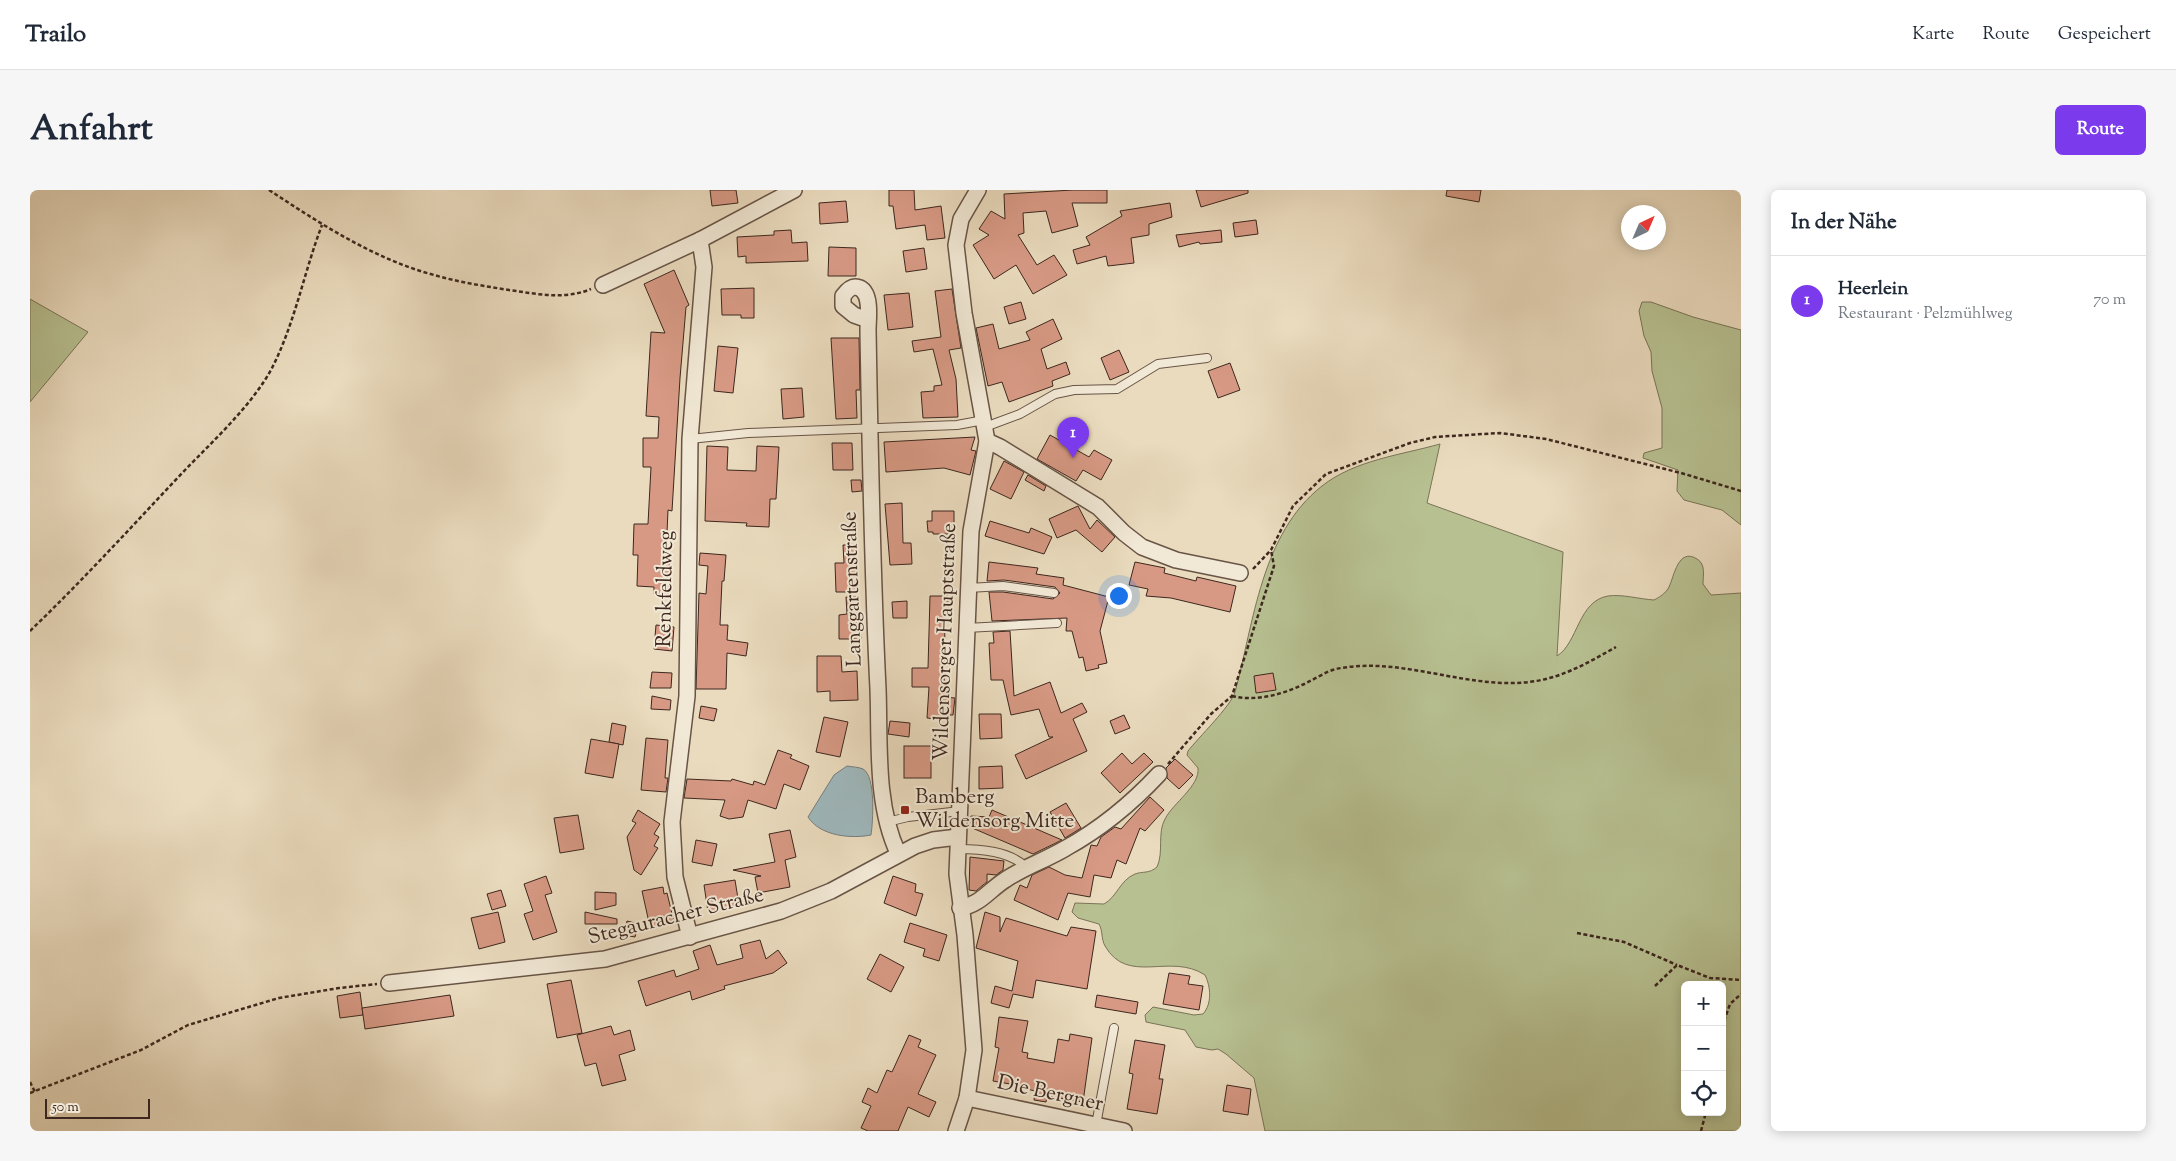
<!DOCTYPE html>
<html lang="de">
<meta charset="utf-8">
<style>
body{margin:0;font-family:"Sorts Mill Goudy",serif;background:#f6f6f7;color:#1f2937}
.controls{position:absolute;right:15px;bottom:15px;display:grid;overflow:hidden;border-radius:8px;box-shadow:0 2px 12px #0003}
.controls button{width:45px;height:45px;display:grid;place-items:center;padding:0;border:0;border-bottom:1px solid #e0e1e3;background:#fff;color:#1f2937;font:25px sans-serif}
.compass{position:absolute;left:1591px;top:15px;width:45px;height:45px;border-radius:50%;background:#fff;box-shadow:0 2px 12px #0003;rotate:44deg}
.scale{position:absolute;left:15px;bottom:12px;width:105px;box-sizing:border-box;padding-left:5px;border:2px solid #3d271e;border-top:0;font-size:14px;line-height:18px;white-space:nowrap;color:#3d271e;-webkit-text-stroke:4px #f1e8d5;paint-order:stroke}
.you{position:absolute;left:1088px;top:405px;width:18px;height:18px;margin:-12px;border:4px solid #fff;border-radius:50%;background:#1a73e8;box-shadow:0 0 0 8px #1a73e833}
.badge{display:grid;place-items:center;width:32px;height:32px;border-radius:50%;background:#7c3aed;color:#fff;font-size:16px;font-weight:700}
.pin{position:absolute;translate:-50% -41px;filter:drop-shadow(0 1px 2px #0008)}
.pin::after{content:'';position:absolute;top:26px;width:18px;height:15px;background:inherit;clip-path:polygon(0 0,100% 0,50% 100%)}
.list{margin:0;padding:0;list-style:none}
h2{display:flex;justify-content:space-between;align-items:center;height:65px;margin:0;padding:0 20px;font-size:21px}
h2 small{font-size:16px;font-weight:400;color:#747a83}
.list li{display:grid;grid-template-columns:32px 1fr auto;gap:15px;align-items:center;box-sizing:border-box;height:90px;padding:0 20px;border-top:1px solid #e0e1e3}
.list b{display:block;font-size:19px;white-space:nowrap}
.list p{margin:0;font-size:16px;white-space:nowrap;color:#747a83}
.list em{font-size:16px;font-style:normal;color:#747a83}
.icon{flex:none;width:28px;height:28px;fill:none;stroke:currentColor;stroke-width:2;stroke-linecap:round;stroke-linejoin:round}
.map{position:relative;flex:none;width:1711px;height:941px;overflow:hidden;border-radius:8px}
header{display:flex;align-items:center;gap:30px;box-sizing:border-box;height:70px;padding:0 25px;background:#fff;border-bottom:1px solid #e0e1e3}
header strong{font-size:24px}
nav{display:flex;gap:28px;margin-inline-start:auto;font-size:18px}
.intro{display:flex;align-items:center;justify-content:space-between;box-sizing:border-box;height:120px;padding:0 30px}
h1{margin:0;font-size:35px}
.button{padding:12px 22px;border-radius:8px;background:#7c3aed;color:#fff;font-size:18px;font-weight:700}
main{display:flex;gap:30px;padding:0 30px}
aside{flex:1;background:#fff;border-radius:8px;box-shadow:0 2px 12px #0003}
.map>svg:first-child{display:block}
</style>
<header>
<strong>Trailo</strong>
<nav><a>Karte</a><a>Route</a><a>Gespeichert</a></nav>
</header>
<div class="intro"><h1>Anfahrt</h1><a class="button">Route</a></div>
<main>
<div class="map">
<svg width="1711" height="941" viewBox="0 0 1711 941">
<rect width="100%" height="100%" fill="#eadbbe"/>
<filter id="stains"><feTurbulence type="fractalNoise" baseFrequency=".004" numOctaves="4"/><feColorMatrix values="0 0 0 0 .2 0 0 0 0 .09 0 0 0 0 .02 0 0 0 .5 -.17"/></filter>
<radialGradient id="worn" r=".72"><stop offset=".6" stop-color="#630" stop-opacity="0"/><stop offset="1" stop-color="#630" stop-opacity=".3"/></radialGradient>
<g fill="#b7c091" stroke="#7a7458" fill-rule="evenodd">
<path d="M0 109 58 142 0 212Z"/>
<path d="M1612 112H1621L1663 127 1711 140V335L1692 320 1654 310 1647 301 1648 280 1613 268 1614 263 1632 258V218L1622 181 1621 162 1614 146 1609 121Z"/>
<path d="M1410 254 1397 313 1533 362 1527 466C1548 453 1548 411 1578 406 1592 404 1609 409 1624 410 1630 407 1636 403 1639 397 1644 387 1648 357 1667 369 1676 374 1673 386 1673 394L1681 405 1711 403V941H1235L1224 888 1196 864 1188 859 1182 860 1166 857 1155 840 1116 832 1115 825 1123 817 1164 825 1173 824C1182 814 1181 797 1175 785 1140 762 1098 796 1075 756 1071 749 1073 741 1069 734L1048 728 1042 722 1045 713 1074 714C1087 707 1090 690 1105 684 1113 681 1119 684 1127 677 1134 662 1127 643 1135 629 1143 613 1170 596 1168 578L1157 565 1158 561C1168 548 1201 516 1205 502 1224 432 1231 344 1292 296 1325 270 1371 265 1410 254ZM1655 795H1692V922H1655Z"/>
</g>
<path fill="#9eb8bd" stroke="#777e7d" d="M817 576C822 577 829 577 833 579 846 586 843 632 841 645 821 649 790 646 778 627L804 585Z"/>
<g fill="#d79984" stroke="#3d271e">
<path d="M680 0H706L708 13 682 16Z"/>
<path d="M859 0H884L885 20 911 16 915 48 897 50 895 35 866 39 863 16H859Z"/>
<path d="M1043 0H1077V13H1042L1048 36 1022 43 1016 21 993 23 994 43 988 45 1007 75 1024 65 1037 85 1003 104 986 75 964 89 943 55 959 45 949 39 961 21 975 29 974 4Z"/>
<path d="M1166 0H1218V3L1171 17Z"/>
<path d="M1417 0H1451L1449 12 1416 6Z"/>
<path d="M816 11 818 32 790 34 789 13Z"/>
<path d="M1140 13 1142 27 1119 34V45L1101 48 1104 73 1078 76 1076 66 1047 74 1043 60 1060 55 1056 47 1092 26 1090 21Z"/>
<path d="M1226 30 1228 44 1205 47 1203 33Z"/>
<path d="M761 40 762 53 777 52 778 71 716 73V66L708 67 707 47 744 45V41Z"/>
<path d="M1191 40 1192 52 1170 54 1169 52 1149 57 1146 45Z"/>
<path d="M799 57 826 58V86H798Z"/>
<path d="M894 58 897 79 876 82 873 61Z"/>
<path d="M644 80 659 115 656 117 650 188 642 321 638 320 636 366H640L638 405 624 404V397L607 396 608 365H603L604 334H618L621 277H613V248H628L629 227 616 226 621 142 635 143 614 94Z"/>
<path d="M724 98V128H711V125H692L691 99Z"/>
<path d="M922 99 931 158 919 160 926 189 928 227 893 228 891 202 904 201V196L912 195 903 159 884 162 882 151 911 147 905 101Z"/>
<path d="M879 103 883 137 858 140 854 105Z"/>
<path d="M991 112 996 129 979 134 974 117Z"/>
<path d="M1023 129 1032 149 1011 159 1017 179 1036 172 1040 184 1022 191 1023 196 979 212 972 192 958 196 946 138 963 134 969 159 1000 150 996 142Z"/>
<path d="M801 148H829L830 200H826L827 228 806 229Z"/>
<path d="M688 156 708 158 703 203 684 201Z"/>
<path d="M1089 160 1099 182 1080 190 1071 168Z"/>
<path d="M1200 173 1210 200 1188 208 1178 181Z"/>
<path d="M772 198 774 227 753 229 751 199Z"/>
<path d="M1020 245 1059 267 1064 260 1082 270 1071 290 1053 280 1046 291 1007 269Z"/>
<path d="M945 247 941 260 946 261 940 285 914 278 856 282 854 252Z"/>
<path d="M802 253H822L823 280H803Z"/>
<path d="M677 256 698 257 697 280 726 281 727 256 749 257 746 309H740L739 337 716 336 717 333 675 331Z"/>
<path d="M974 271 994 282 981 309 960 299Z"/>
<path d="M998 285 1016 296 1014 301 995 290Z"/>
<path d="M821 290H831L832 301 822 302Z"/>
<path d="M872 313 873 353H881L882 374 860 375 855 314Z"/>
<path d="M1048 316 1060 339 1067 330 1085 347 1072 362 1046 340 1027 348 1019 329Z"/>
<path d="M902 321H924V344H903V342H898L897 331H902Z"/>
<path d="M960 331 999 343 1001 338 1022 347 1014 364 955 346Z"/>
<path d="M813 355H825L826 402H806L805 373H814Z"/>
<path d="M670 363 696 365 694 391H692L690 435H698L697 450 718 453 716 466 697 463 696 499H666L669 403 676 404 678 376 669 375Z"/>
<path d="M959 372 1008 378 1006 384 1034 388 1033 395 1079 407 1070 441 1077 473 1068 475 1069 478 1056 481 1053 467 1049 468 1042 441H1036L1037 428 962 431 959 402H973L1023 409 1030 403 1025 397 974 390 957 391Z"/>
<path d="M1105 372 1135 378 1134 383 1166 391 1167 387 1206 396 1200 422 1141 408 1116 406 1118 399 1099 395Z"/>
<path d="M900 406H918V426H915L914 507 925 508 923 525H916L915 530 897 528 899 497H882V478H898Z"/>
<path d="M816 407H828L831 449H809V425L817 424Z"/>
<path d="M877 411V428H863L862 412Z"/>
<path d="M626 435 644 437 642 461 624 459Z"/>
<path d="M980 441 984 506 1020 492 1031 523 1052 513 1057 522 1043 529 1057 561 996 589 985 565 1023 547H1019L1009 519 981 525 973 490H961L959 453H964L963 442Z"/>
<path d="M787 466H811L812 482 827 481 828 510 800 511V501L787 502Z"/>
<path d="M622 482 642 483 641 498H620Z"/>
<path d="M1243 483 1246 500 1226 503 1224 486Z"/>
<path d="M622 506 641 510 640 520 621 519Z"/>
<path d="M671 516 687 519 684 531 669 528Z"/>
<path d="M949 524H971L972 548 950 549Z"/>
<path d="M1094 525 1100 538 1085 544 1080 531Z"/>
<path d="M794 527 818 532 810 567 786 562Z"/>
<path d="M860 531 880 533 879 547 858 544Z"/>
<path d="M582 533 596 536 593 555 579 552Z"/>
<path d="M616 548 638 550 635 588H638L636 602 611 600Z"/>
<path d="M561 549 589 554 583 588 555 583Z"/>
<rect x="874" y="556" width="27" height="32"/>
<path d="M748 560 762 565 760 568 779 576 770 600 754 594 746 619 718 610 713 627 699 629 690 626 695 610 654 608 657 589 701 591 702 589 723 595 724 591 735 595Z"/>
<path d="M1092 563 1102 574 1114 563 1123 572 1090 603 1071 583Z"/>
<path d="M1145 569 1163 585 1149 599 1137 588 1136 578Z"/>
<path d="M972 576 973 598 949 599V577Z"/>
<path d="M1120 607 1134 620 1115 641 1110 638 1096 674 1087 670 1081 688 1064 685 1060 707 1038 703 1028 730 984 710 990 695 997 698 1002 685 1019 677 1035 685 1052 688 1061 655 1067 656 1071 647 1085 637 1091 639Z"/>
<path d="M1036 613 1051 638 1035 648 1020 622Z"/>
<path d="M608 620 630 634 624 644 629 647 624 656 628 658 611 685 604 680 597 647 606 633 602 631Z"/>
<path d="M962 620 1032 650 1003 664 940 637 941 626 959 627Z"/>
<path d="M548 625 554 659 530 663 524 628Z"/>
<path d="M760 640 766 667 755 670 760 697 728 703 725 687 731 686 703 680 745 672 739 644Z"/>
<path d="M666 650 687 654 682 676 662 672Z"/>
<path d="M940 667 974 671 973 680 966 685 957 684V692L953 695 946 701 939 700Z"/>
<path d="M516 686 522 703 515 705 527 742 503 750 494 724 503 721 494 694Z"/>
<path d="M863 686 886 694 885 702 893 704 886 726 854 713Z"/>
<path d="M705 690 709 715 678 722 674 695Z"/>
<path d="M633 697 634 704 637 703 644 732 620 737 612 701Z"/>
<path d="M471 700 476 716 462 720 457 704Z"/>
<path d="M565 702 586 703V715L565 720Z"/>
<path d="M468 722 475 752 449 759 441 728Z"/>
<path d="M555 722 587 729V734H555Z"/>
<path d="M955 722 970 727V742L976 728 1037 746 1041 737 1066 741 1057 799 1006 790 1003 808 983 804 979 818 961 813 965 796 982 801 988 771 946 758Z"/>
<path d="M597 731 609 734 605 747 594 745Z"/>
<path d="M880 733 917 745 909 771 893 766 895 759 874 752Z"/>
<path d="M730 750 736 769 748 760 757 773 743 783 694 796 695 799 662 810 660 801 616 816 608 791 644 780 646 787 669 779 663 761 680 755 687 775 713 768 710 755Z"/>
<path d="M850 764 874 777 861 802 837 789Z"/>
<path d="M1139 783 1160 786 1158 794 1173 796 1169 820 1133 814Z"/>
<path d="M541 790 552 843 527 848 517 794Z"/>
<path d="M330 802 333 825 310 828 307 806Z"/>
<path d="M420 805 424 826 335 839 332 818Z"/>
<path d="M1067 805 1108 812 1106 824 1065 817Z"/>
<path d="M969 827 998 831 992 862 998 863 997 868 1024 873 1028 849 1039 851 1040 844 1062 848 1053 912 1017 906 1016 912 1004 910 1005 901 997 899V897L963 891 969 858 965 857Z"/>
<path d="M581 836 584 845 600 840 605 860 589 865 596 890 572 896 566 873 555 876 547 845Z"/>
<path d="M879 845 891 850 888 857 906 865 888 904 906 912 899 927 878 917 868 941H838L831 938 841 916 832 912 838 898 847 903 857 880 862 882Z"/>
<path d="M1105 850 1135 855 1129 889H1133L1127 924 1097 919 1103 884 1099 883Z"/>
<path d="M1197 895 1221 899 1218 925 1193 921Z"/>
</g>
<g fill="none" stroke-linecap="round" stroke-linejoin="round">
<defs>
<g id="service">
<path d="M955 237 990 224 1025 204 1044 200 1087 199 1128 174 1177 168"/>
<path d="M660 249 718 243 927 235 954 230"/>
<path d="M938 398 973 396 1024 403"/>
<path d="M936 438 1027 433"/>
<path d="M857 632 878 627 930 621"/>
<path d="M928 659C951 659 979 661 996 677"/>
<path d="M1066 935 1084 838"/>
</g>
<g id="minor">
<path d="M573 95 670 50 764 0"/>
<path d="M838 130 824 125 813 116V106C816 102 820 97 825 97 843 98 838 128 838 140 840 259 842 379 848 499 850 552 845 614 868 663"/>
<path d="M957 251 970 257 1068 317 1094 343 1112 357 1146 370 1210 383"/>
<path d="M930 718C950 715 959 700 975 690 994 677 1016 670 1036 658 1072 638 1101 614 1129 584"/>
<path d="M660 747 645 687 642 632 657 506 660 249 674 77 670 50"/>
<path d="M359 793 575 769 751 721 801 701 885 656 903 650 928 647"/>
<path d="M937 908 1094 941"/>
<path d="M926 941 937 908 944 860 935 745 927 684 941 341 957 251 934 123 926 55 931 29 948 0"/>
</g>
</defs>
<use href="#service" stroke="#685446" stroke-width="10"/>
<use href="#minor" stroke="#685446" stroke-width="18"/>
<g stroke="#3d271e" stroke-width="2.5" stroke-dasharray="4 2.5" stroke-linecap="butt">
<path d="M239 0C291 34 344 69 404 85 428 92 454 96 479 100 507 104 534 110 561 99"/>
<path d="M1223 379 1241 360 1263 316 1296 284 1380 253 1405 247 1470 243 1516 249 1651 283 1711 301"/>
<path d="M0 441C54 389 104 334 156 279 184 250 223 214 242 178 265 133 274 82 292 35"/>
<path d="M1202 506C1227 512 1255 504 1278 492 1287 488 1297 481 1306 479 1373 465 1440 502 1506 491 1536 486 1561 471 1586 457"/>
<path d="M1138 574 1181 524 1202 506 1244 376 1241 360"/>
<path d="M1547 743 1594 752 1647 775"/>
<path d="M1625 796 1647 775 1680 788 1711 790"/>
<path d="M1692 837 1700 814 1711 804"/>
<path d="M0 892 5 902"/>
<path d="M0 903 111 860 158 835 249 808 309 798 347 794"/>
<path d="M1671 941 1676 922"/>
</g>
<use href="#service" stroke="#f1e8d5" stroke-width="8"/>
<use href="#minor" stroke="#f1e8d5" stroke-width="15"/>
</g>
<rect fill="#8f2418" stroke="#f1e8d5" stroke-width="2" x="870" y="615" width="10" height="10" rx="2.5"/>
<g text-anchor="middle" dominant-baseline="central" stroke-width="4" stroke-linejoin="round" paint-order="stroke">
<g font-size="21" fill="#3d271e" stroke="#f1e8d5">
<text transform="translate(636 399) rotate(-89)">Renkfeldweg</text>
<text transform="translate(823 399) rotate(-92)">Langgartenstraße</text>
<text transform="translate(916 452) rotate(-88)">Wildensorger Hauptstraße</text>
<text transform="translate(646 727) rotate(-14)">Stegauracher Straße</text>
<text transform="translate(1020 904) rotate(12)">Die Bergner</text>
</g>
<g font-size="21" fill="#3d271e" stroke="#f1e8d5" text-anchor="start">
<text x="885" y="608">Bamberg<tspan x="885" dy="24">Wildensorg Mitte</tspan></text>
</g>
</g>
<rect width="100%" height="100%" filter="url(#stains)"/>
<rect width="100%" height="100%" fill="url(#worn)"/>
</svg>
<div class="controls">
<button>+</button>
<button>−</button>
<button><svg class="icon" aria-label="locate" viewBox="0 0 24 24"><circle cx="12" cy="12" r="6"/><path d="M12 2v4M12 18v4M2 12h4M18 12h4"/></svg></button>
</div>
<svg class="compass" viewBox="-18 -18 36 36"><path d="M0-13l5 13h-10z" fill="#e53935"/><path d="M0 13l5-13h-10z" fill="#747a83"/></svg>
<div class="scale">50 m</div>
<div class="you"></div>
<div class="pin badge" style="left:1043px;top:268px">1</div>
</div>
<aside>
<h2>In der Nähe<small></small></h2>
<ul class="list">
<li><span class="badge">1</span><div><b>Heerlein</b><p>Restaurant · Pelzmühlweg</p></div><em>70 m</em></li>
</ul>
</aside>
</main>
